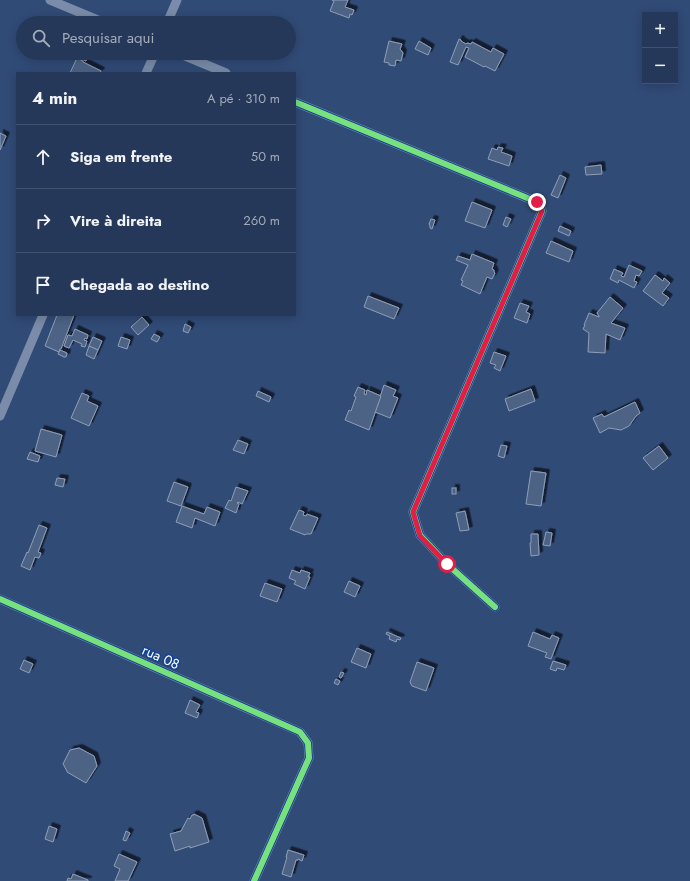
<!DOCTYPE html>
<html lang="pt">
<meta charset="utf-8">
<style>
body{margin:0;font-family:Jost,sans-serif;background:#314362;color:#f1f3f6}
.controls{position:absolute;right:12px;top:12px;display:grid;overflow:hidden;border-radius:0px;box-shadow:0 2px 10px #0003}
.controls button{width:36px;height:36px;display:grid;place-items:center;padding:0;border:0;border-bottom:1px solid #42526f;background:#253859;color:#f1f3f6;font:20px sans-serif}
.stop{position:absolute;width:12px;height:12px;margin:-9px;border:3px solid #e11d48;border-radius:50%;background:#fff}
.stop.end{background:#e11d48;border-color:#fff;box-shadow:0 1px 4px #0008}
.list{margin:0;padding:0;list-style:none}
h2{display:flex;justify-content:space-between;align-items:center;height:52px;margin:0;padding:0 16px;font-size:17px}
h2 small{font-size:13px;font-weight:400;color:#a3acba}
.list li{display:grid;grid-template-columns:26px 1fr auto;gap:12px;align-items:center;box-sizing:border-box;height:64px;padding:0 16px;border-top:1px solid #42526f}
.list b{display:block;font-size:15px;white-space:nowrap}
.list em{font-size:13px;font-style:normal;color:#a3acba}
.icon{flex:none;width:22px;height:22px;fill:none;stroke:currentColor;stroke-width:2;stroke-linecap:round;stroke-linejoin:round}
.map{position:relative;flex:none;width:690px;height:881px;overflow:hidden}
.search{position:absolute;background:#253859;box-shadow:0 2px 10px #0003;left:16px;top:16px;width:280px;height:44px;display:flex;align-items:center;gap:10px;box-sizing:border-box;padding:0 14px;border-radius:22px;color:#a3acba;font-size:15px}
.panel{position:absolute;background:#253859;box-shadow:0 2px 10px #0003;left:16px;top:72px;width:280px;height:244px;border-radius:0px}
.map>svg:first-child{display:block}
</style>
<div class="map">
<svg width="690" height="881" viewBox="0 0 690 881">
<defs>
<filter id="shadow"><feDropShadow dx="3.5" dy="-3.5" stdDeviation="0" flood-color="#0009"/></filter>
</defs>
<rect width="100%" height="100%" fill="#314b77"/>
<g fill="#4e6386" stroke="#8e9eb7" filter="url(#shadow)">
<path d="M332 0H348L345 7 354 10 352 15 350 14 349 18 330 11 334 1Z"/>
<path d="M459 39 461 40V41L466 44 467 43 471 44 472 42 491 52 493 48 504 54 495 71 485 66 484 67 465 57 469 48 466 47 458 65 450 62Z"/>
<path d="M389 41 402 44 400 49 403 53 401 61 396 60 395 66 389 65V63L384 62Z"/>
<path d="M419 41 431 48 428 55 415 49Z"/>
<path d="M78 53H90L86 61 76 56Z"/>
<path d="M77 58 83 61V62L101 71 100 73H70Z"/>
<path d="M0 133 6 136 0 150Z"/>
<path d="M498 147 503 148 501 152 512 156 509 166 488 159 492 148 497 150Z"/>
<path d="M601 165 602 174 586 175 585 167Z"/>
<path d="M560 175 566 178 558 198 551 195Z"/>
<path d="M472 202 492 210 485 228 465 221Z"/>
<path d="M506 217 511 219 507 227 503 225Z"/>
<path d="M431 219 435 220 432 229 430 228V226L429 224Z"/>
<path d="M560 226 571 231 569 236 558 231Z"/>
<path d="M551 241 573 251 569 262 546 253Z"/>
<path d="M472 254 494 263 492 269 494 270V272L495 273 492 279 487 277 480 294 461 285 463 281 461 280 468 265 456 260 458 256 470 260Z"/>
<path d="M629 265 642 271 639 276 636 275 634 281 637 282 634 288 619 280 618 283 610 279 614 269 623 273 621 276 624 277Z"/>
<path d="M655 275 663 281 664 278 670 283 662 293 669 298 663 306 643 291Z"/>
<path d="M368 296 399 308 394 319 364 307Z"/>
<path d="M610 297 623 308 611 323 625 328 620 340 606 334 605 353 588 352 589 333 583 329 585 325H584L589 313 599 317V316L597 313Z"/>
<path d="M520 303 529 306 526 312 530 314 527 323 514 318Z"/>
<path d="M57 315H74L61 349H60L59 352 45 346Z"/>
<path d="M142 317 149 325 138 335 131 327Z"/>
<path d="M185 324 191 327 188 333 183 331Z"/>
<path d="M75 329 88 335 87 339 85 338 84 340 87 341 85 347 81 346 82 344 73 340 69 348 64 346 68 335 72 336Z"/>
<path d="M154 334 160 337 157 342 151 339Z"/>
<path d="M93 337 102 341 98 350 89 346Z"/>
<path d="M121 337 130 340 127 349 118 346Z"/>
<path d="M89 346 98 350 94 359 86 355Z"/>
<path d="M60 350 67 353 66 357H64L58 354Z"/>
<path d="M494 352 506 356 500 371 494 368 496 365 490 363Z"/>
<path d="M384 385 396 390 393 396 398 398 390 418 375 412Z"/>
<path d="M358 387 365 390 364 394 366 395 367 390 381 396 369 430 345 420 349 410 351 411 356 397 354 396Z"/>
<path d="M531 389 535 401 509 411 505 399Z"/>
<path d="M258 391 271 397 269 402 256 396Z"/>
<path d="M82 393 89 396 87 401 98 406 89 426 71 418Z"/>
<path d="M635 402 640 413 636 416 629 426 621 430 609 428 600 433 593 418 602 414 604 417Z"/>
<path d="M41 429 62 435 56 457 35 451Z"/>
<path d="M238 440 248 444 244 454 233 450Z"/>
<path d="M501 445 507 446 504 458 498 456Z"/>
<path d="M659 446 668 458 653 470 643 458Z"/>
<path d="M30 452 40 456 38 462 27 459Z"/>
<path d="M531 471 546 473 541 506 526 504Z"/>
<path d="M57 478 65 479 63 487 55 485Z"/>
<path d="M174 482 188 487 181 506 167 501Z"/>
<path d="M236 487 248 491 242 504 238 502 237 503 239 504 236 513 225 508 229 500 231 501Z"/>
<rect x="452" y="488" width="4" height="6"/>
<path d="M182 506 204 514 207 507 220 512 215 526 195 518 192 528 176 522Z"/>
<path d="M299 510 304 512 303 515 306 516 307 514 318 518 311 534H306L305 535 290 529Z"/>
<path d="M465 511 469 530 460 531 456 513Z"/>
<path d="M39 525 47 528 38 552 41 553 39 558 35 557 30 570 21 566 27 552 28 553Z"/>
<path d="M546 532 552 533 550 546 543 545Z"/>
<path d="M531 534H538L539 555 531 556 530 543H531Z"/>
<path d="M292 570 300 573 301 570 310 573 308 577H310L305 589 294 584 296 581 289 578Z"/>
<path d="M349 581 360 586 355 597 344 592Z"/>
<path d="M265 583 282 589 277 602 260 596Z"/>
<path d="M387 632 401 638 400 640 397 639 396 642 389 639 390 636 386 634Z"/>
<path d="M533 632 550 639 552 635 559 638 551 659 545 657 547 653 528 646Z"/>
<path d="M357 648 371 654 366 668 351 662Z"/>
<path d="M24 660 33 664 29 673 20 669Z"/>
<path d="M553 661 566 665 564 670 557 668 556 671 550 669Z"/>
<path d="M417 662 434 668 426 691 412 686 410 682Z"/>
<path d="M341 672 344 673 341 678 339 677Z"/>
<path d="M336 679 340 681 338 685 334 683Z"/>
<path d="M190 700 200 705 196 712 199 713 197 718 185 713Z"/>
<path d="M79 748 94 756 97 766 86 783 67 772V771L63 764 70 750Z"/>
<path d="M194 814 202 818 209 842 190 848V846L175 851 170 834 181 831 188 818 190 819 192 815H194Z"/>
<path d="M49 826 57 829 53 842 45 839Z"/>
<path d="M126 831 130 833 126 841 123 840Z"/>
<path d="M288 850 304 855 302 861 298 859V860H296L291 877 282 874 287 857H286Z"/>
<path d="M119 854 137 862 128 881H115L120 869 114 866Z"/>
<path d="M73 874 88 880V881H67L68 878 71 879Z"/>
</g>
<g fill="none" stroke-linecap="round" stroke-linejoin="round">
<g stroke="#7a8ca9" stroke-width="9">
<path d="M50 0 105 23"/>
<path d="M167 23 177 0"/>
<path d="M178 53 226 73"/>
<path d="M146 73 155 53"/>
<path d="M295 102 537 202 540 206 542 211 413 512 420 535 447 564 495 607"/>
<path d="M0 416 43 315"/>
<path d="M0 599 300 732 308 743 309 758 254 881"/>
</g>
<defs>
<g id="cycleway">
<path d="M295 102 537 202 540 206 542 211 413 512 420 535 447 564 495 607"/>
<path d="M0 599 300 732 308 743 309 758 254 881"/>
</g>
</defs>
<use href="#cycleway" stroke="#144494" stroke-width="8"/>
<use href="#cycleway" stroke="#77e17e" stroke-width="6"/>
</g>
<g fill="none" stroke-linecap="round" stroke-linejoin="round">
<path stroke="#e11d48" stroke-width="5" d="M447 564 420 536 413 512 542 211 540 206 537 202"/>
</g>
<g text-anchor="middle" dominant-baseline="central" stroke-width="3" stroke-linejoin="round" paint-order="stroke">
<g font-size="14" fill="#fff" stroke="#144494">
<text transform="translate(161 657) rotate(24)">rua 08</text>
</g>
</g>
</svg>
<div class="controls">
<button>+</button>
<button>−</button>
</div>
<div class="stop" style="left:447px;top:564px"></div>
<div class="stop end" style="left:537px;top:202px"></div>
<div class="search"><svg class="icon" aria-label="search" viewBox="0 0 24 24"><circle cx="10" cy="10" r="6"/><path d="M15 15l6 6"/></svg>Pesquisar aqui</div>
<section class="panel">
<h2>4 min<small>A pé · 310 m</small></h2>
<ul class="list">
<li><svg class="icon" aria-label="ahead" viewBox="0 0 24 24"><path d="M12 20V5M6 11l6-6 6 6"/></svg><div><b>Siga em frente</b></div><em>50 m</em></li>
<li><svg class="icon" aria-label="right" viewBox="0 0 24 24"><path d="M7 20v-9h11M14 6l5 5-5 5"/></svg><div><b>Vire à direita</b></div><em>260 m</em></li>
<li><svg class="icon" aria-label="arrive" viewBox="0 0 24 24"><path d="M6 21V4h12l-3 4 3 4H6"/></svg><div><b>Chegada ao destino</b></div></li>
</ul>
</section>
</div>
